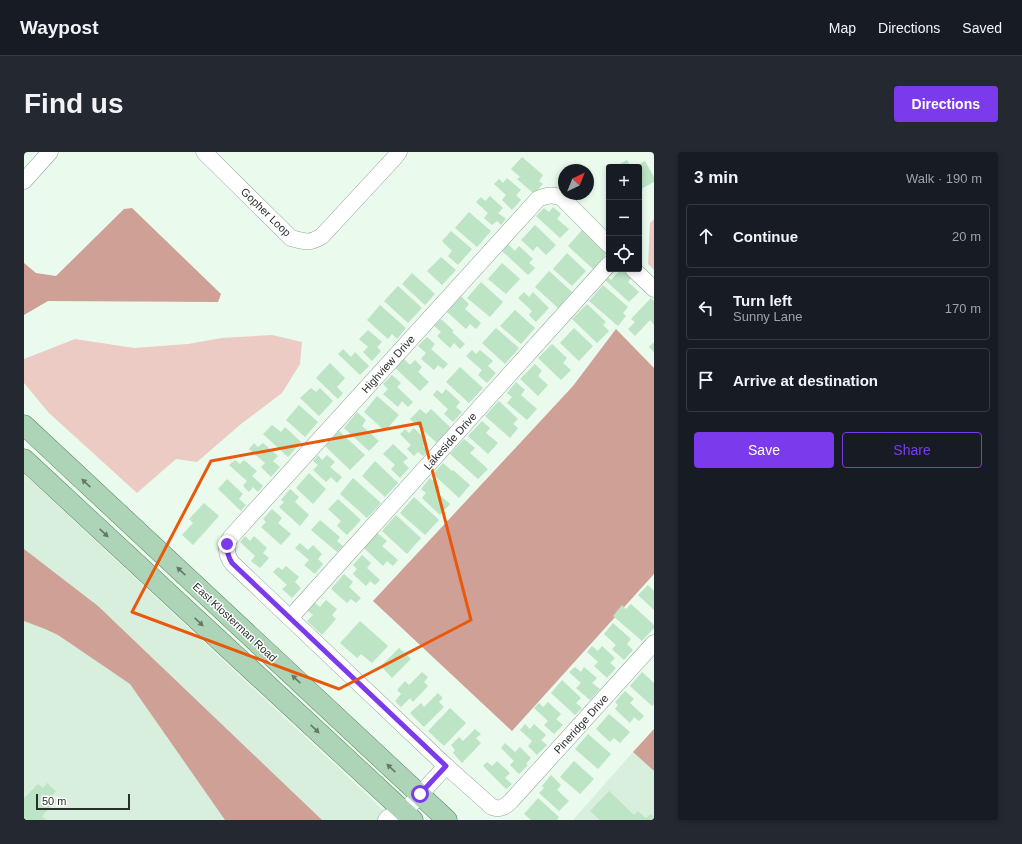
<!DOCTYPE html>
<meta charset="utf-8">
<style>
body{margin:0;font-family:Arial,sans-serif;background:#242831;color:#f1f3f6}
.controls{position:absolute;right:12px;top:12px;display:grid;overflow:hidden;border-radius:4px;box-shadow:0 2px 6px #0003}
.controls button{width:36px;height:36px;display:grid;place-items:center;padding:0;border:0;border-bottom:1px solid #363941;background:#171b24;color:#f1f3f6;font:20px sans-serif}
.compass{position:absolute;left:534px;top:12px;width:36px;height:36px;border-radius:50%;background:#171b24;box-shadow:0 2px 6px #0003;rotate:43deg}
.scale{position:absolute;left:12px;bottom:10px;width:94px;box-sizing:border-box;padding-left:4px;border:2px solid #292f2b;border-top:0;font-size:11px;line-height:14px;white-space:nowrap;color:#292f2b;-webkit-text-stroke:3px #fff;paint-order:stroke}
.stop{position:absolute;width:12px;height:12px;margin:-9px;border:3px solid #7c3aed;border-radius:50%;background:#fff}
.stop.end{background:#7c3aed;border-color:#fff;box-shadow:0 1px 4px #0008}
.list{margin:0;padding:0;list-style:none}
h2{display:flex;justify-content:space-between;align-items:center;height:52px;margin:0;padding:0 16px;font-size:17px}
h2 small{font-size:13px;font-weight:400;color:#9ea1a6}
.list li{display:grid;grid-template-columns:26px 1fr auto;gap:12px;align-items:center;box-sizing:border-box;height:64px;margin:0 8px 8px;padding:0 8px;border:1px solid #363941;border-radius:4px}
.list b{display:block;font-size:15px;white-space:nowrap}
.list p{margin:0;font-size:13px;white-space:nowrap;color:#9ea1a6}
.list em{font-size:13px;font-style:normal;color:#9ea1a6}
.actions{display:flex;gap:8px;padding:12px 16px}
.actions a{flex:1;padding:9px 0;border:1px solid #7c3aed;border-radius:4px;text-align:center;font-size:14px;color:#7c3aed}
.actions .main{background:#7c3aed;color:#fff}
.icon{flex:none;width:22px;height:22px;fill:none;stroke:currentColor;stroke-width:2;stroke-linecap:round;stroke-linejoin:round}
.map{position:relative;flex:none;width:630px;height:668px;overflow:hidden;border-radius:4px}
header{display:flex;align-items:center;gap:24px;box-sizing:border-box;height:56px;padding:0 20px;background:#171b24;border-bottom:1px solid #363941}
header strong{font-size:19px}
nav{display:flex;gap:22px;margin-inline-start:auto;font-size:14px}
.intro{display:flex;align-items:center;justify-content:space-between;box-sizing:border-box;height:96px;padding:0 24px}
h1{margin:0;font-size:28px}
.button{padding:10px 18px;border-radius:4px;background:#7c3aed;color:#fff;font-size:14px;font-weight:700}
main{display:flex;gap:24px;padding:0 24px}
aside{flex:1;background:#171b24;border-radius:4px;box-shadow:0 2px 6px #0003}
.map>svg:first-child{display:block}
</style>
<header>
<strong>Waypost</strong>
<nav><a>Map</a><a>Directions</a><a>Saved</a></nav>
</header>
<div class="intro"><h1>Find us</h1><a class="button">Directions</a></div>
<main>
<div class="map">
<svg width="630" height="668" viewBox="0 0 630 668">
<rect width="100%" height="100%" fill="#eafaed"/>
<g fill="#d8efdd">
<path d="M0 322 370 668H0Z"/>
<path d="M609 600 630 619V668H549Z"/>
</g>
<g fill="#eccbc4">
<path d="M630 67V118L624 112 626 71Z"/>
<path d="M248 183 278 190 276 212 258 241 217 272 173 310 152 307 113 341 25 261 0 231V207L51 187 110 196 164 192 198 186Z"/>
</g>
<g fill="#cfa096">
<path d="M108 56 197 142 194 150 24 149 0 163V111L12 121 32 124 100 57Z"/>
<path d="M592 177 630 216V422L488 579 349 449 549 234Z"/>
<path d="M0 397 74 454 298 668H201L106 532 34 483 21 477 0 469Z"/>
<path d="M630 577V619L609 600Z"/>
</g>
<g fill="#bce4c5">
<path d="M498 5 519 23 515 29 519 32 510 42 493 27 496 25 487 17Z"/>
<path d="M603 8 607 15H590Z"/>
<path d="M621 9 630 25V30L615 38V15H610Z"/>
<path d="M483 26 497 38 492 43 497 48 488 58 478 48 482 43 470 32 475 27 479 31Z"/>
<path d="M466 44 479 56 474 61 482 67 477 73 473 69 468 73 460 66 464 61 452 50 457 45 461 49Z"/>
<path d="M529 55 537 62 533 67 545 77 536 86 512 64 520 56 525 60Z"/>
<path d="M445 60 467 79 453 95 431 76Z"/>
<path d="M511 73 532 93 522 103 513 94 509 99 497 88Z"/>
<path d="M558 78 583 101 569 117 544 94Z"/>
<path d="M427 79 448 97 434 113 424 104 428 99 418 89Z"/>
<path d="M484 92 491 99 495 94 509 107 505 111 511 116 504 123 478 99Z"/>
<path d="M543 101 562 119 548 134 529 117Z"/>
<path d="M417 105 432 118 418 133 403 119Z"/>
<path d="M478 111 496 127 482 142 464 127Z"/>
<path d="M597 117H600L608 125 604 130 615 140 605 150 581 128 584 125 587 128Z"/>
<path d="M525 119 548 140 534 156 511 135Z"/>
<path d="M388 121 411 142 401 153 378 132Z"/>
<path d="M457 130 479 150 466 165 443 146Z"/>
<path d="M579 133 604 155 599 161 602 164 594 174 565 149Z"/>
<path d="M374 134 398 156 384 171 360 149Z"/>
<path d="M500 140 505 145 509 140 525 156 512 170 505 163 508 159 494 146Z"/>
<path d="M437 144 445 152 441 157 457 171 452 177 446 172 442 177 423 160Z"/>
<path d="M627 146 630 149V173L626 168 611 184 604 177 611 170 607 167Z"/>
<path d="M563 152 582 170 579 173 585 179 573 191 548 167Z"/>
<path d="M356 153 382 176 373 187 368 182 364 187 343 168Z"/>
<path d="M491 158 511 176 497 192 476 174Z"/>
<path d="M417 167 430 179 428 180 441 192 436 197 430 191 426 196 413 184 417 180 410 174Z"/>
<path d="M472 176 495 196 481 212 458 191Z"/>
<path d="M550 176 569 194 555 209 536 191Z"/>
<path d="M344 178 358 190 353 195 357 199 348 209 339 200 344 195 335 187Z"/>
<path d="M403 185 411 192 407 197 424 212 419 217 414 213 410 218 397 207 402 201 394 194Z"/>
<path d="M630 190V200L625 195Z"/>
<path d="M528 192 543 206 539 211 547 218 537 228 514 206Z"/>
<path d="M319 197 327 205 331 200 345 214 336 223 314 202Z"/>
<path d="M448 198 452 202 456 198 469 209 464 214 472 221 463 231 454 223 458 218 442 204Z"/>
<path d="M379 206 386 213 391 208 398 215 394 220 405 230 396 239 370 215Z"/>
<path d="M306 211 321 226 313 235 319 241 314 247 292 226Z"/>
<path d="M511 212 518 219 514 224 524 233 514 244 496 227Z"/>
<path d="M436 215 459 236 445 251 422 230Z"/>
<path d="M368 223 377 231 373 235 389 250 384 255 378 249 374 255 359 242 364 237 359 232Z"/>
<path d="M492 230 501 238 497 243 513 257 503 268 483 251 488 245 483 241Z"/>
<path d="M287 236 292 240 296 236 309 249 295 264 276 246Z"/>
<path d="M422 237 436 250 432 255 438 260 429 270 420 262 424 257 409 243 413 238 418 242Z"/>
<path d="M353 244 375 263 361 279 340 260Z"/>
<path d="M475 249 494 267 489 272 494 276 486 286 461 264Z"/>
<path d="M275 253 294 270 281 285 262 268Z"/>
<path d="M396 257 402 262 407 257 427 276 413 291 386 267Z"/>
<path d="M333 260 342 268 338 274 355 289 345 299 320 276Z"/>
<path d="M458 269 466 276 462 281 474 291 464 302 444 284Z"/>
<path d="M248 273 257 280 261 275 277 290 264 305 239 282Z"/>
<path d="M390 276 403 289 399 294 404 299 399 304 394 300 390 304 383 297 387 293 376 282 381 277 385 281Z"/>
<path d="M315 279 341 303 326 318 301 294Z"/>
<path d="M440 287 451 296 446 301 464 317 454 327 426 302Z"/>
<path d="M230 291 234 295 239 291 254 304 249 309 256 315 247 325 237 315 241 311 225 297Z"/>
<path d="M369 292 384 306 379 310 385 316 376 326 367 317 371 313 359 302Z"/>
<path d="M294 303 298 308 303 303 311 310 306 315 318 325 313 331 307 325 302 330 289 318 294 313 289 309Z"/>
<path d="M211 308 216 312 220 308 233 319 228 324 239 334 234 340 229 335 225 340 219 334 223 329 205 313Z"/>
<path d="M351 309 374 331 361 345 338 324Z"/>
<path d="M419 311 428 319 429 318 446 333 435 346 409 322Z"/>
<path d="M285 321 302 337 289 352 272 336Z"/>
<path d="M329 326 357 351 343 366 316 342Z"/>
<path d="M406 326 416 335 412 340 426 352 416 363 398 346 402 341 397 337Z"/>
<path d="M203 327 219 342 215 347 222 353 217 359 194 337Z"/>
<path d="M266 337 275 345 271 350 285 363 276 374 255 355 260 350 257 348Z"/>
<path d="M390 345 415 368 401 383 376 361Z"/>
<path d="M314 347 337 368 323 383 313 374 317 369 304 357Z"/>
<path d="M180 351 195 364 169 393 158 383 169 371 165 367Z"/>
<path d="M248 357 258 366 254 371 267 382 257 393 237 375 242 370 239 367Z"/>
<path d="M372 363 397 386 383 402 358 379Z"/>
<path d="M296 368 316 385 313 389 319 394 313 400 287 378Z"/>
<path d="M353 381 363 389 358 394 374 408 369 414 363 409 359 414 340 396Z"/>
<path d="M221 384 226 389 230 384 243 396 239 401 245 406 236 416 227 409 231 404 216 390Z"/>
<path d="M276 391 284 398 289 393 298 402 294 407 299 412 291 422 280 413 285 408 271 396Z"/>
<path d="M338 403 347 411 343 416 356 428 351 433 346 429 342 434 329 422 333 417 329 413Z"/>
<path d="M262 414 275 425 271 430 277 436 268 446 258 437 263 433 249 420 254 415 258 418Z"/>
<path d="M320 422 329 430 325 435 337 446 332 451 327 447 323 451 307 437Z"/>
<path d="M624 433 630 439V458L614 443Z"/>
<path d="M302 448 313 457 308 463 312 467 298 483 283 469 289 463 284 459 291 451 296 455Z"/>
<path d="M607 452 630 473V476L618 489 589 464 598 453 602 457Z"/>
<path d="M336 469 364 494 348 511 337 502 333 506 316 491Z"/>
<path d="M589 471 607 487 603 492 609 498 600 508 588 497 592 493 580 482Z"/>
<path d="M568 494 574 499 578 494 591 506 586 511 592 516 583 526 570 514 574 510 563 500Z"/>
<path d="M375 496 387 507 368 526 357 514Z"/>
<path d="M551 515 557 520 560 515 573 526 568 531 576 537 566 548 552 536 557 531 545 520Z"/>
<path d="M398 520 404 525 400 530 404 534 389 550 386 546 377 555 371 549 377 542 373 538 381 529 385 533Z"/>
<path d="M618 520 630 531V552L628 554 606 534Z"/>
<path d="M538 528 557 546 552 551 558 556 551 563 527 541Z"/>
<path d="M601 539 610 547 606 551 620 564 615 569 610 565 606 571 591 557 594 553 591 550Z"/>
<path d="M414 541 419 546 415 550 420 555 400 575 386 561 397 551 400 555Z"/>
<path d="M524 550 537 562 532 567 539 573 530 582 520 573 524 569 510 556 515 551 519 555Z"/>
<path d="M426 556 442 571 420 594 404 579Z"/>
<path d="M585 562 606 580 596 591 590 586 586 590 572 577Z"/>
<path d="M501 572 506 577 510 572 522 583 517 588 523 593 513 603 504 594 508 589 496 578Z"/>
<path d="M451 577 457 582 452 586 457 591 438 611 429 601 431 598 427 593 435 585 439 589Z"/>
<path d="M564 582 587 602 574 617 551 597Z"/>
<path d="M481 591 491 600 496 595 507 606 502 612 504 613 495 622 486 613 490 609 477 596Z"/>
<path d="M473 609 486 621 481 626 488 632 482 637 459 614 463 610 468 614Z"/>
<path d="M550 609 570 627 556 642 536 625Z"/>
<path d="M527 623 537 633 533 638 545 649 535 659 515 641 520 636 518 634Z"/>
<path d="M23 631 32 639 28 644 32 649 18 664 22 668H0V646L14 632 19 636Z"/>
<path d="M585 639 610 663 614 659 622 666 627 662 630 665V668H576L566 659Z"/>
<path d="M514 646 535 665 533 668H507L500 662Z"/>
</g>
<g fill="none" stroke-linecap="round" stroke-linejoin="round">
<defs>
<g id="minor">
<path d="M180 0 267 86C282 90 285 92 298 84L372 4 375 0"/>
<path d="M0 29 26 0"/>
<path d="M585 93 538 46C529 42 523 43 514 47L207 385C201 393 202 403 208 411L422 614 468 655C476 658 481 655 487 649L630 491"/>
<path d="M609 117 630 137"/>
<path d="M266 466 585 112"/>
<path d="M362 668 365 665 380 660 422 614"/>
</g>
<g id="major">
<path d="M0 273 423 668"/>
<path d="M0 307 389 668"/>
</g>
</defs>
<use href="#minor" stroke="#94a398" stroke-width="17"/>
<use href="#major" stroke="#5b8767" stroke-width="21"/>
<use href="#minor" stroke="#fff" stroke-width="16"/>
<use href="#major" stroke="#add4b7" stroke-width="20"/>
</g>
<defs><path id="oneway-solid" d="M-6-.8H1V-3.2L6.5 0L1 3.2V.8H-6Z"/></defs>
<g fill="#64796a">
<use href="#oneway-solid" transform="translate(62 331) rotate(-137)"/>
<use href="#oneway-solid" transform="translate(80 381) rotate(43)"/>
<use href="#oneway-solid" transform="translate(157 419) rotate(-137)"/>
<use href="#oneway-solid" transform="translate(175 470) rotate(43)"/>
<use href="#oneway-solid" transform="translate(272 527) rotate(-137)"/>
<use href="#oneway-solid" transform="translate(291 577) rotate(43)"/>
<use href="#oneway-solid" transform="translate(367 616) rotate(-137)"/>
</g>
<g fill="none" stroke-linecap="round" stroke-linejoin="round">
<path stroke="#7c3aed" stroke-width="5" d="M203 392C203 399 204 405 208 411L422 614 396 642"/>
</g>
<path fill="none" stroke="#e8590c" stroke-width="3" stroke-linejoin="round" d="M396 271 447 468 315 537 108 460 187 309Z"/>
<g text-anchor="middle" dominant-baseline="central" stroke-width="3" stroke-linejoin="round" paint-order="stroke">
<g font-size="11" fill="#292f2b" stroke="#fff">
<text transform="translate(242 60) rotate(44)">Gopher Loop</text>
<text transform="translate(364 212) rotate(-48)">Highview Drive</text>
<text transform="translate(426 289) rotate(-48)">Lakeside Drive</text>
<text transform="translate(211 470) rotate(43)">East Klosterman Road</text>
<text transform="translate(557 572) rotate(-48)">Pineridge Drive</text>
</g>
</g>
</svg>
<div class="controls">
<button>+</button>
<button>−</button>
<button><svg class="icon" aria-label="locate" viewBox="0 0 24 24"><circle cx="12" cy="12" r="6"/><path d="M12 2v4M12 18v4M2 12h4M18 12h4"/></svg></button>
</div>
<svg class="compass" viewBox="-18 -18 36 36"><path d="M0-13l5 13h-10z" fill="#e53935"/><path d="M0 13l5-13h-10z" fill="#9ea1a6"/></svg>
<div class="scale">50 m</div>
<div class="stop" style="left:396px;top:642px"></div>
<div class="stop end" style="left:203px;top:392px"></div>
</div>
<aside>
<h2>3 min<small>Walk · 190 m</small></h2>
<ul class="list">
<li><svg class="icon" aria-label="ahead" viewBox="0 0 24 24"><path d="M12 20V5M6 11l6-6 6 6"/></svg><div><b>Continue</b></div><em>20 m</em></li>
<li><svg class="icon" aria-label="left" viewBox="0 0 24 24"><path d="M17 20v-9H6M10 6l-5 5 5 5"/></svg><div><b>Turn left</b><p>Sunny Lane</p></div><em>170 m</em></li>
<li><svg class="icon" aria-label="arrive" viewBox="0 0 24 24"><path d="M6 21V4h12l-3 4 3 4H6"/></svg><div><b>Arrive at destination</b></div></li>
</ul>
<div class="actions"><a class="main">Save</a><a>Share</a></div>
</aside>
</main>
